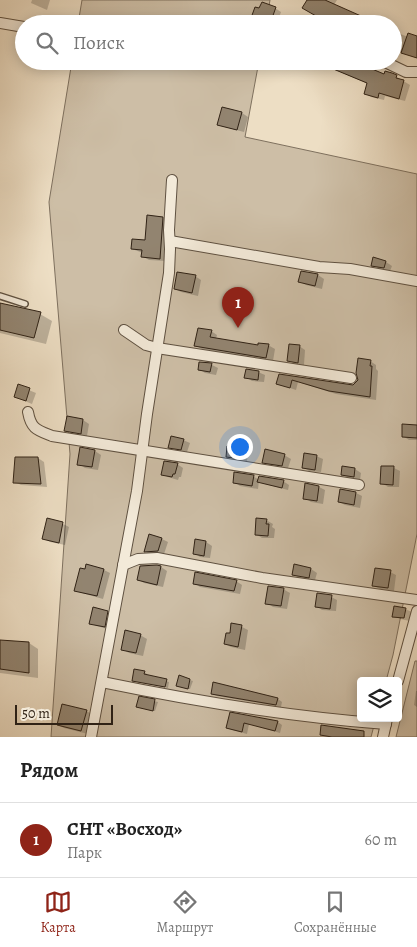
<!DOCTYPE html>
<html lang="ru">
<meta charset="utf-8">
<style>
body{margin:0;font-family:Alegreya,serif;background:#f6f6f6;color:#222}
.controls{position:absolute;right:15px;bottom:15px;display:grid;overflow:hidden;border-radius:5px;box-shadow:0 2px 12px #0003}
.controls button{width:45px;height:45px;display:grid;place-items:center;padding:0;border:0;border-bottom:1px solid #e0e0e0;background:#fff;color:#222;font:25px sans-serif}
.scale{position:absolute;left:15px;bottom:12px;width:98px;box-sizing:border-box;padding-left:5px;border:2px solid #302215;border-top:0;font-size:14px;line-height:18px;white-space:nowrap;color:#302215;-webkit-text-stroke:4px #f3ead9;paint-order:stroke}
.you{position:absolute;left:239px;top:446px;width:18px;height:18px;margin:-12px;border:4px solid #fff;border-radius:50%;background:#1a73e8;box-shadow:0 0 0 8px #1a73e833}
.badge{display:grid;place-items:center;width:32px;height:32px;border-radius:50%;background:#8f2418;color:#fff;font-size:16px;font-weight:700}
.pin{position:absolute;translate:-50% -41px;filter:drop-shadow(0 1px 2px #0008)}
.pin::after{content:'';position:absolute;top:26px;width:18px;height:15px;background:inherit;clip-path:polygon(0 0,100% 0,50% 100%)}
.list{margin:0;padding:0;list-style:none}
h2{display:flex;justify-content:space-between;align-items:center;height:65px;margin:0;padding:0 20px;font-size:21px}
h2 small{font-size:16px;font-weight:400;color:#767676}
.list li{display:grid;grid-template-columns:32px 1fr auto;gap:15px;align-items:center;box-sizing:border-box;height:75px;padding:0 20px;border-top:1px solid #e0e0e0}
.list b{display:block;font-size:19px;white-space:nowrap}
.list p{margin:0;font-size:16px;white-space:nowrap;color:#767676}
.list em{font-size:16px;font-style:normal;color:#767676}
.icon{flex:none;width:28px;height:28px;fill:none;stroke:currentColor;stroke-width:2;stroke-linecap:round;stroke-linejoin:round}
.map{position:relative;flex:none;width:417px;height:737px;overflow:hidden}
.search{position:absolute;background:#fff;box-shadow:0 2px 12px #0003;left:15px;right:15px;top:15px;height:55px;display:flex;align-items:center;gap:12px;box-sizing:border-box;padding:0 18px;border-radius:28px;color:#767676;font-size:19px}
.sheet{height:140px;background:#fff}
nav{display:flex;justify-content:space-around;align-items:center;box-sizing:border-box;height:70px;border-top:1px solid #e0e0e0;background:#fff;font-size:14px;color:#767676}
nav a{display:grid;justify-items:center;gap:2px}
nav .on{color:#8f2418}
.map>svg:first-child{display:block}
</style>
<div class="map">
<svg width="417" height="737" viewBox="0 0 417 737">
<rect width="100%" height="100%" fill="#eddec4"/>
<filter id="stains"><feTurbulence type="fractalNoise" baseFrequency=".004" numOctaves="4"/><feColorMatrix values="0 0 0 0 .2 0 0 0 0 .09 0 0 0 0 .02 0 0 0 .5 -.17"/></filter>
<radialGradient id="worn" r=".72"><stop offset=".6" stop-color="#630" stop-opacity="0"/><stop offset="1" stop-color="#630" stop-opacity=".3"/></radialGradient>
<g fill="#cdbea6" stroke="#7e705e">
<path d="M82 0H270L266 24H78Z"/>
<path d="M72 61H259L245 137 417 174V534L393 655 386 681H361V718H376L371 737H51L70 454 49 202Z"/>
<path d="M415 661H417V737H396Z"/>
</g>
<g fill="#0003">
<path d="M32 0H50L47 10 31 3Z"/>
<path d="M309 0H337L334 5Z"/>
<path d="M275 8 281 12 277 24H266L253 18Z"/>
<path d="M393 31 408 37H417V58L393 49Z"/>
<path d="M111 61H129L128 67 117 65Z"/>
<path d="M327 66 385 76 392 74 410 85 405 101 385 96 384 100 371 97 365 93 368 84Z"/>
<path d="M242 113 248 117 244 132 225 127 219 124Z"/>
<path d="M163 218 169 222 166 261 149 260 142 256 143 253 132 249 146 241Z"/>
<path d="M386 262 392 266 390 271 379 269 373 265Z"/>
<path d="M302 272 318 275 324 279 322 289 306 285 299 281Z"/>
<path d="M195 276 201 280 198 296 181 292 175 289Z"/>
<path d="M0 304 40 314 52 321 46 344 0 333Z"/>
<path d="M211 331 217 335 216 339 259 346 268 345 275 349 273 361 202 349 196 346Z"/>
<path d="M299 346 305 350 304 365 295 364 288 360Z"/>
<path d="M370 361 376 365V369L378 371 376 400 336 394 298 382 296 390 278 384 280 375 353 386Z"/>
<path d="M212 365 218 368 216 375 205 373 199 369Z"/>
<path d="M258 372 265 375 264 382 252 381 246 377Z"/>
<path d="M19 386 36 393 32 404 15 397Z"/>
<path d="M68 418 83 420 89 424 87 436 72 434 66 430Z"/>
<path d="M417 426V440H409L403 436Z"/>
<path d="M183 440 190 443 187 452 176 450 170 447Z"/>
<path d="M242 448 248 452 247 461 234 460 228 456Z"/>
<path d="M95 451 101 455 98 470 85 468 79 464Z"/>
<path d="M284 455 291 459 288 468 269 465 263 462Z"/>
<path d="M316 456 323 459 321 472 309 471 303 467Z"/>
<path d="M38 458 44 462 47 487 21 485 15 482Z"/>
<path d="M177 464 183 468 181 477H179L178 480 168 477 162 474Z"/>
<path d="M394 468 400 471 399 487H388L382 483Z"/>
<path d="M355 469 361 473 360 480 349 478 342 475Z"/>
<path d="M253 476 259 480 283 481 289 485 288 490 265 484 259 481 258 489 240 486 234 482Z"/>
<path d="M319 487 325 490 323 504 311 502 305 498Z"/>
<path d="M341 490 356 493 362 496 360 508 345 505 339 502Z"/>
<path d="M48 520 63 524 69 527 65 545 50 542 44 538Z"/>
<path d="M266 520 273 524 272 527 275 529 274 538H262L256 534Z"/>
<path d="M162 539 168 542 164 554 151 555 145 551Z"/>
<path d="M196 540 206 542 212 546 210 558 200 557 194 553Z"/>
<path d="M295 566 311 569 317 573 315 580 300 578 293 575Z"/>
<path d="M141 567H161L167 571 163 587 144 583 138 579Z"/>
<path d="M85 570H104L110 573 103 599 82 593 76 590Z"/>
<path d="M390 572 396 575 394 591 380 589 374 586Z"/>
<path d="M236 581 242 585 240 594 200 587 194 583Z"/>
<path d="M283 589 290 593 287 609 273 607 267 603Z"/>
<path d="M331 597 337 600 336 611 322 610 316 606Z"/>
<path d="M405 609 412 612 410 621 400 619 394 616Z"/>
<path d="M107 612 113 615 111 630 97 626 91 623Z"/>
<path d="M232 625 242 627 248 630 245 650 231 647 225 644 231 635Z"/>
<path d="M140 635 147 639 143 656 129 653 122 649Z"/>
<path d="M0 641 29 643 38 649V678L0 673Z"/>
<path d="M144 672 147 674V676L169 682 168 688 133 680Z"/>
<path d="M179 677 193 681 190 689 180 687Z"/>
<path d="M214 683 278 699 282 702 281 707 217 696 212 694Z"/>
<path d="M416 691H417V707L414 705Z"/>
<path d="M140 698 158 702 155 711 140 708Z"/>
<path d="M86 711 92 714 88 734 64 728 58 725Z"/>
<path d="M231 714 278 722 282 725 280 733 249 724 247 734 232 730 228 728Z"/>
</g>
<g fill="#928470" stroke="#302215">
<path d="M307 0H325L379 24H330L302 8Z"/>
<path d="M262 2 276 7 270 24 251 18 255 7 259 8Z"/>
<path d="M408 33 417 36V58L401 53Z"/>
<path d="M314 61H353L384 74 385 71 392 73 397 75 396 78 404 80 399 99 379 93 378 98 364 94 367 83Z"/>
<path d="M222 107 242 112 237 130 217 125Z"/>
<path d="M147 215 163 217 160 259 141 257 142 250 131 249 132 239 145 240Z"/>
<path d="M373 257 386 261 384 268 371 266Z"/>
<path d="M301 271 318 274 315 286 298 282Z"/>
<path d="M177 272 196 275 192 293 174 289Z"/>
<path d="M0 303 41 312 34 338 0 330Z"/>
<path d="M198 328 212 330 210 337 258 345V343L269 344 266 358 194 346Z"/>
<path d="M289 344 300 345 298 363 287 361Z"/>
<path d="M358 358 371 360 370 366H372L370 397 329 391 292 380 290 388 276 384 279 374 353 385 358 380 356 373Z"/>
<path d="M199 362 212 363 210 372 198 370Z"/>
<path d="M246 369 259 371 258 380 244 378Z"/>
<path d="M18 384 30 388 26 401 14 397Z"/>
<path d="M67 416 83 419 81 434 64 431Z"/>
<path d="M402 424 417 425V438L402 437Z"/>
<path d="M171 436 184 439 181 450 168 448Z"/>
<path d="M227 446 242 447 241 459 226 457Z"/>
<path d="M80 447 95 450 92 467 77 465Z"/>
<path d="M265 449 285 454 282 466 262 463Z"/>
<path d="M304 453 317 455 315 470 302 468Z"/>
<path d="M15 457H38L41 484 13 483Z"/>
<path d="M164 461 178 463 175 474H173L172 477 161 475Z"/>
<path d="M342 466 355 468 354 477 341 475Z"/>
<path d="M381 466H394L393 485 380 484Z"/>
<path d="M234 472 254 475 252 486 233 483Z"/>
<path d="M259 476 284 480 282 488 257 482Z"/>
<path d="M305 483 319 486 317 501 303 499Z"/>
<path d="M340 489 356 492 354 505 338 502Z"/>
<path d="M47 518 63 522 59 543 42 539Z"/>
<path d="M256 518 267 519 266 524H269L268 536 255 535Z"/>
<path d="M149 534 162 538 158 551 144 552Z"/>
<path d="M195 539 206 541 204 556 193 554Z"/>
<path d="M86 564 104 569 97 596 74 591 80 568 85 569Z"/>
<path d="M294 564 311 568 309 578 292 575Z"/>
<path d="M157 565 161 566 157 585 137 580 140 566Z"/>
<path d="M375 568 391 570 388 588 372 586Z"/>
<path d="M195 572 237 580 234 591 193 584Z"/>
<path d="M268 586 284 588 281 606 265 604Z"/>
<path d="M317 593 332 595 330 609 315 607Z"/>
<path d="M394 606 406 608 404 618 392 617Z"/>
<path d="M93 607 108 611 105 627 89 624Z"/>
<path d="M231 623 242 625 238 647 224 644 226 633H230Z"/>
<path d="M125 630 141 634 136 653 121 650Z"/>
<path d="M0 640 29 642V673L0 669Z"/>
<path d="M134 669 145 671 144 674 167 679 165 687 132 681Z"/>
<path d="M179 675 190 679 188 689 176 686Z"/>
<path d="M213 682 278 698 276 705 211 694Z"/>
<path d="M139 696 155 699 153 711 136 707Z"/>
<path d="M62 704 87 710 81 731 57 725Z"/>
<path d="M230 712 278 721 275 731 244 723 242 732 226 728Z"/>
<path d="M321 725 364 731V737H332L320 735Z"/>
</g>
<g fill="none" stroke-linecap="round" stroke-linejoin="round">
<defs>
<path id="lane" d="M0 296 25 304"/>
<g id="street">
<path d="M293 21 297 24"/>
<path d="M0 23 24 27"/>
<path d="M383 61 406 72H417"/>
<path d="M170 241 319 267 350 269 417 281"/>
<path d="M124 330 146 345 157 348 351 378"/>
<path d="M28 412C31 429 37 430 52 436L359 485"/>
<path d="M123 565 138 559 157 558 262 578 417 600"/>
<path d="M398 681 417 611"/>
<path d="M102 682C194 701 292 717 386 724"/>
<path d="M91 737 137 491 147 414 169 273 170 249 169 230 172 180"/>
<path d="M383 737 387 719"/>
</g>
</defs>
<use href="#lane" stroke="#5f5141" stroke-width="8"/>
<use href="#street" stroke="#5f5141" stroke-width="12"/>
<use href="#lane" stroke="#f3ead9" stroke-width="5"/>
<use href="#street" stroke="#f3ead9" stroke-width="10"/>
</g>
<rect width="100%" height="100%" filter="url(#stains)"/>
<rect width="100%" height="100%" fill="url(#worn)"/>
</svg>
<div class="controls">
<button><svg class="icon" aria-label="layers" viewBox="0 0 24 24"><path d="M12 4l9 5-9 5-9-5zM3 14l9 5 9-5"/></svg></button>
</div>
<div class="scale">50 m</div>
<div class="you"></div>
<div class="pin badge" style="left:238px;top:328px">1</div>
<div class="search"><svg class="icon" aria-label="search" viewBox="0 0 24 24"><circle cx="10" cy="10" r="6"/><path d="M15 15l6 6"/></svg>Поиск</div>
</div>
<section class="sheet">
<h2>Рядом<small></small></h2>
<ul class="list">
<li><span class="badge">1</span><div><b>СНТ «Восход»</b><p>Парк</p></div><em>60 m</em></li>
</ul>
</section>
<nav>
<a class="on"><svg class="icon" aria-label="map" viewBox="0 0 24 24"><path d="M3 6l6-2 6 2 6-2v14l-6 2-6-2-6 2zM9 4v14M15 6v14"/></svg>Карта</a>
<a><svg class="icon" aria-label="directions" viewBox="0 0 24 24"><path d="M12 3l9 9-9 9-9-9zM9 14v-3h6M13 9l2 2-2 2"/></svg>Маршрут</a>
<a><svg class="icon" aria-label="saved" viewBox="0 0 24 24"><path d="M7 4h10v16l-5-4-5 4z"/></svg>Сохранённые</a>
</nav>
